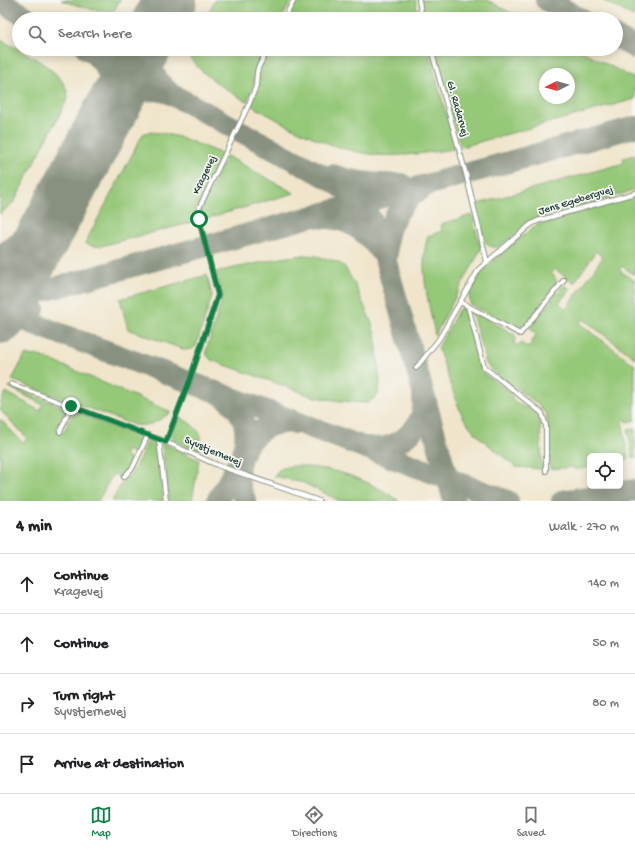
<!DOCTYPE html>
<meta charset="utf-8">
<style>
body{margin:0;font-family:"Gochi Hand",sans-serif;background:#f2f2f2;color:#202124}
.controls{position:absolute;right:12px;bottom:12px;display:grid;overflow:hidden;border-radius:6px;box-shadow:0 2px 10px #0003}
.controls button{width:36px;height:36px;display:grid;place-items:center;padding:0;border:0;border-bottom:1px solid #e0e0e0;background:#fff;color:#202124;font:20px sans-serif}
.compass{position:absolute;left:539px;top:68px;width:36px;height:36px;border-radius:50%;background:#fff;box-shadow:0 2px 10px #0003;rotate:265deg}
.stop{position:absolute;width:12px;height:12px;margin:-9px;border:3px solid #0b8043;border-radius:50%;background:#fff}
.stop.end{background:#0b8043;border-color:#fff;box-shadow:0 1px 4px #0008}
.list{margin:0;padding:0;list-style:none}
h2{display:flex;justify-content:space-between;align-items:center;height:52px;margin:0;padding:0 16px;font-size:17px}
h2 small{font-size:13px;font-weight:400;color:#757577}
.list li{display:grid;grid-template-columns:26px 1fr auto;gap:12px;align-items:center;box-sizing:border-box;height:60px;padding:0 16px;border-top:1px solid #e0e0e0}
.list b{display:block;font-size:15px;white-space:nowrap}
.list p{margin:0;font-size:13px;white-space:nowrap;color:#757577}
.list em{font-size:13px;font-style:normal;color:#757577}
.icon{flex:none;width:22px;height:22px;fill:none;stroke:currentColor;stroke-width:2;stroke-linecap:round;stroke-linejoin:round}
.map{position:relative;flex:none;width:635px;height:501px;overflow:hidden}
.search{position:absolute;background:#fff;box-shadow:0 2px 10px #0003;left:12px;right:12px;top:12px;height:44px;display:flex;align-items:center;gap:10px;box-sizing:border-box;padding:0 14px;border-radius:22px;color:#757577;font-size:15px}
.sheet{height:292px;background:#fff}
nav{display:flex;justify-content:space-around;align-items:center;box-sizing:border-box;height:56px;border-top:1px solid #e0e0e0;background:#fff;font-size:11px;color:#757577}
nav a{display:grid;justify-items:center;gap:2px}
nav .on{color:#0b8043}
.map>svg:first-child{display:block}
</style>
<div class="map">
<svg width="635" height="501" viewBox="0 0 635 501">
<rect width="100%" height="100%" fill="#f6f6f2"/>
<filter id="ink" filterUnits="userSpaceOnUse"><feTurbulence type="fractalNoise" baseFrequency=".025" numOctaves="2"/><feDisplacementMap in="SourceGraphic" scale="8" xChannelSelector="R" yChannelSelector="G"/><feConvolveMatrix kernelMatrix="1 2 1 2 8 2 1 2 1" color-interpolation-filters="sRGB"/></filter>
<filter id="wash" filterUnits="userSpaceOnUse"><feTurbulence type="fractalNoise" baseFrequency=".012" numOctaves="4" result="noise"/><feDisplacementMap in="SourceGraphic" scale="16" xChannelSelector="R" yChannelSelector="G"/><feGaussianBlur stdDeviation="0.9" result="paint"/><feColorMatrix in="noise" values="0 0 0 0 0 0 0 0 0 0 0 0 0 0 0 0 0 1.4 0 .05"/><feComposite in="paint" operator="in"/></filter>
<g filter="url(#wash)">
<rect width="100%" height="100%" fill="#f0e5cb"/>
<g fill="#95c878" stroke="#5a8256" fill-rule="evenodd">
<path d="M61 0H120L114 11 94 10 69 3Z"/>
<path d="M215 0H292L281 19H205Z"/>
<path d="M297 0H416V5L420 19H287Z"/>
<path d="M421 0H487L522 19H424Z"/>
<path d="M602 0H635V17Z"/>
<path d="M0 40C19 49 56 67 65 86 67 89 67 94 68 98L14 202 0 214Z"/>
<path d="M189 49H265L257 65 254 74V82L252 90 247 102C232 93 195 71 189 55 189 54 189 50 189 49Z"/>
<path d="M271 49H428L456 149C430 152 404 157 377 155 333 151 289 127 251 105L258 88 260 68Z"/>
<path d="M432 49H578L635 79V99L461 147ZM545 74H569V98H545Z"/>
<path d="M148 132 162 133 183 138 222 154 197 207 195 212 197 221 101 246C94 247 91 246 85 243L143 134Z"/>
<path d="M635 155V190L534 220 528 224 500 246C497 247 494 248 490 246 482 243 477 214 474 205L624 163 623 158Z"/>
<path d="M227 156 294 193 202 220 201 214V209Z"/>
<path d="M635 196V275L622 266 619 270 635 281V358L583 319 579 323 635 365V420L627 422 626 419 622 420 628 458 626 462 620 463V456H590V467L575 470 574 467 550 469 547 416 539 405 491 370 486 363 471 310 514 334 516 339 514 344 518 346 521 343 528 348 536 335 530 328 562 287 565 285 570 289 559 303 566 309 603 257 596 251 574 283 555 269 551 274 554 276 557 282 556 285 524 326 520 329H516L470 304C470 301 469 296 469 292 474 272 516 242 532 228L539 224Z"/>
<path d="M472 215 481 249 435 335C429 304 418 266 428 236L442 231 441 224Z"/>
<path d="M304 255 316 256 335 261 344 266 353 281 371 321 376 338 380 382 378 395 368 403H363L341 401 315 397 211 360 207 355 206 351 224 293 221 294 216 272 281 258Z"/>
<path d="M207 275 212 296 196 346 192 349 185 350 128 329 120 299Z"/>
<path d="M463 308 480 367 484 374 509 391 513 400 522 406 532 409 538 415 540 423 542 469 516 467 479 437 471 428 463 417 457 403 438 348 459 309Z"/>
<path d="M25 355 33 356 35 355 46 358 169 411 170 413C156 422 151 427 134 425L12 380Z"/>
<path d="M9 386 66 408 67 412 65 419 62 420 58 431 63 433 72 415 77 412 139 434 142 441 137 452 133 453 127 450 124 456 133 461 129 470 121 477 113 474 98 501H0V419L23 443 27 438 0 410V404L6 392 40 411 43 405 9 387Z"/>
<path d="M179 417C189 422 195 426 201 435L199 450C190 447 170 444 172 432 173 427 177 421 179 417Z"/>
<path d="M635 429V458L632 456 628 430Z"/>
<path d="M150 440 155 442 162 485 163 501H112L122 483 133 471 147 443Z"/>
<path d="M162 443 199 460 192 501H169Z"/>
<path d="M300 466C330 469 350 473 378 488 385 492 392 496 399 501H340L304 483 274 476C279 466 290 466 300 466Z"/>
</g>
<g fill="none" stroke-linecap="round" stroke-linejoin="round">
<g stroke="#889180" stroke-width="22">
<path d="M546 0 581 19"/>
<path d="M0 1 30 19"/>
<path d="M616 37 635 48"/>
<path d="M87 49 305 166C325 176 345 186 360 204 367 212 372 221 377 230L454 501"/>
<path d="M150 49C148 65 155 80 167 90"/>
<path d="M94 51C107 54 118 53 130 49"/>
<path d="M95 55C116 73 113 97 106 120"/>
<path d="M107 119C112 112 118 103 126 98 137 91 153 88 165 92"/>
<path d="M332 175C355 183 379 185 402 184"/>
<path d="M319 217C324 218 330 218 335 219 353 222 369 235 379 250"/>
<path d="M387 254C387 249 386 243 387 238 391 218 405 198 423 188"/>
<path d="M0 256C31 236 48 213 71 185"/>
<path d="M30 261C26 277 26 294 34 309"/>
<path d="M0 303 635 127"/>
<path d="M0 314 11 316 26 321 508 501"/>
<path d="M369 447C397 452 427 427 423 397"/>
<path d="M217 501C236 467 267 427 223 396"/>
<path d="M246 501C230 475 240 441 267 427 276 423 287 422 297 423"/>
<path d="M562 501 635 490"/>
</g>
<g stroke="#889180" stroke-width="54">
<path d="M160 19 170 0"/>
<path d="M0 317 144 49"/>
</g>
</g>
</g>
<g filter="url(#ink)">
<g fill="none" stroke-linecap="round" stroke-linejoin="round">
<defs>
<g id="service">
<path d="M419 0 422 19"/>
<path d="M284 19 294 0"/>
<path d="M487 262 530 225 537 221 635 193"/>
<path d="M460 302 468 306 484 367 542 413 546 426V471"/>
<path d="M468 306 520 334 564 280"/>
<path d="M416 368 439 339 479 269 487 262 466 174 431 49"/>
<path d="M11 384 166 442 217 465 319 501"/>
<path d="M60 432 71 406"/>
<path d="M159 439 166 501"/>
<path d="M166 442 189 382 218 295 199 219 198 212 200 206 249 104 256 86 257 73 258 68 268 49"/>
<path d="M124 477 133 467 148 435"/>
</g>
</defs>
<use href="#service" stroke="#889180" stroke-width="6"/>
<use href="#service" stroke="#fff" stroke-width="4"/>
</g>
</g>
<g fill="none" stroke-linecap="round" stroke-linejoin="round" filter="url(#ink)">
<path stroke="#0b8043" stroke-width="5" d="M71 406 166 442 189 382 218 295 199 219"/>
</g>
<g text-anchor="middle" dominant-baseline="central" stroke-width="3.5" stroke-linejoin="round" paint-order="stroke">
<g font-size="11" fill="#1f3d34" stroke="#f6f6f2">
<text transform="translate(457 109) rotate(74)">Gl. Radarvej</text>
<text transform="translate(205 175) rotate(-64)">Kragevej</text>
<text transform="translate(576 201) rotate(-17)">Jens Egebergvej</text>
<text transform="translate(213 452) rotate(23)">Syvstjernevej</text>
</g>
</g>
</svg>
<div class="controls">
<button><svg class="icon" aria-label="locate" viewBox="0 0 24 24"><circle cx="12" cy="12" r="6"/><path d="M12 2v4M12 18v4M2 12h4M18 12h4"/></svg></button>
</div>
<svg class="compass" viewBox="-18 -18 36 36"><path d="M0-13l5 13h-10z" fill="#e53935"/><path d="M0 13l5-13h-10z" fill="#757577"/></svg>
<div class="stop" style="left:199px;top:219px"></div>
<div class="stop end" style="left:71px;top:406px"></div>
<div class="search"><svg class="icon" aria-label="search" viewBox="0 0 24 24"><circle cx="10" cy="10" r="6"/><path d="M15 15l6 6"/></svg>Search here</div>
</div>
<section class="sheet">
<h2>4 min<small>Walk · 270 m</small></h2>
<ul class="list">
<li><svg class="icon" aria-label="ahead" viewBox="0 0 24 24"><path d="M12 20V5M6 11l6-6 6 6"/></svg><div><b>Continue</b><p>Kragevej</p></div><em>140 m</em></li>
<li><svg class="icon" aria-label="ahead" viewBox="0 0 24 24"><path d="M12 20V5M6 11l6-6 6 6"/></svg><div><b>Continue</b></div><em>50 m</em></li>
<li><svg class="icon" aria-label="right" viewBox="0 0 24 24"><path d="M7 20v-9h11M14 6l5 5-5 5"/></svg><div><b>Turn right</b><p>Syvstjernevej</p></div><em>80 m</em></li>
<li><svg class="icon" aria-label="arrive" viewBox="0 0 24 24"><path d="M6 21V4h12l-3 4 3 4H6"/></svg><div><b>Arrive at destination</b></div></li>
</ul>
</section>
<nav>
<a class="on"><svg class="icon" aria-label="map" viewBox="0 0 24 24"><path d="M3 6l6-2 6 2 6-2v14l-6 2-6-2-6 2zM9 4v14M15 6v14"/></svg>Map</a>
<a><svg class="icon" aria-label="directions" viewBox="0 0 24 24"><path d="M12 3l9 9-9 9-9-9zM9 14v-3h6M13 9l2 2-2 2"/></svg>Directions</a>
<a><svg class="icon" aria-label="saved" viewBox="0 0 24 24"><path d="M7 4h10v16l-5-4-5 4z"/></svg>Saved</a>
</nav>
